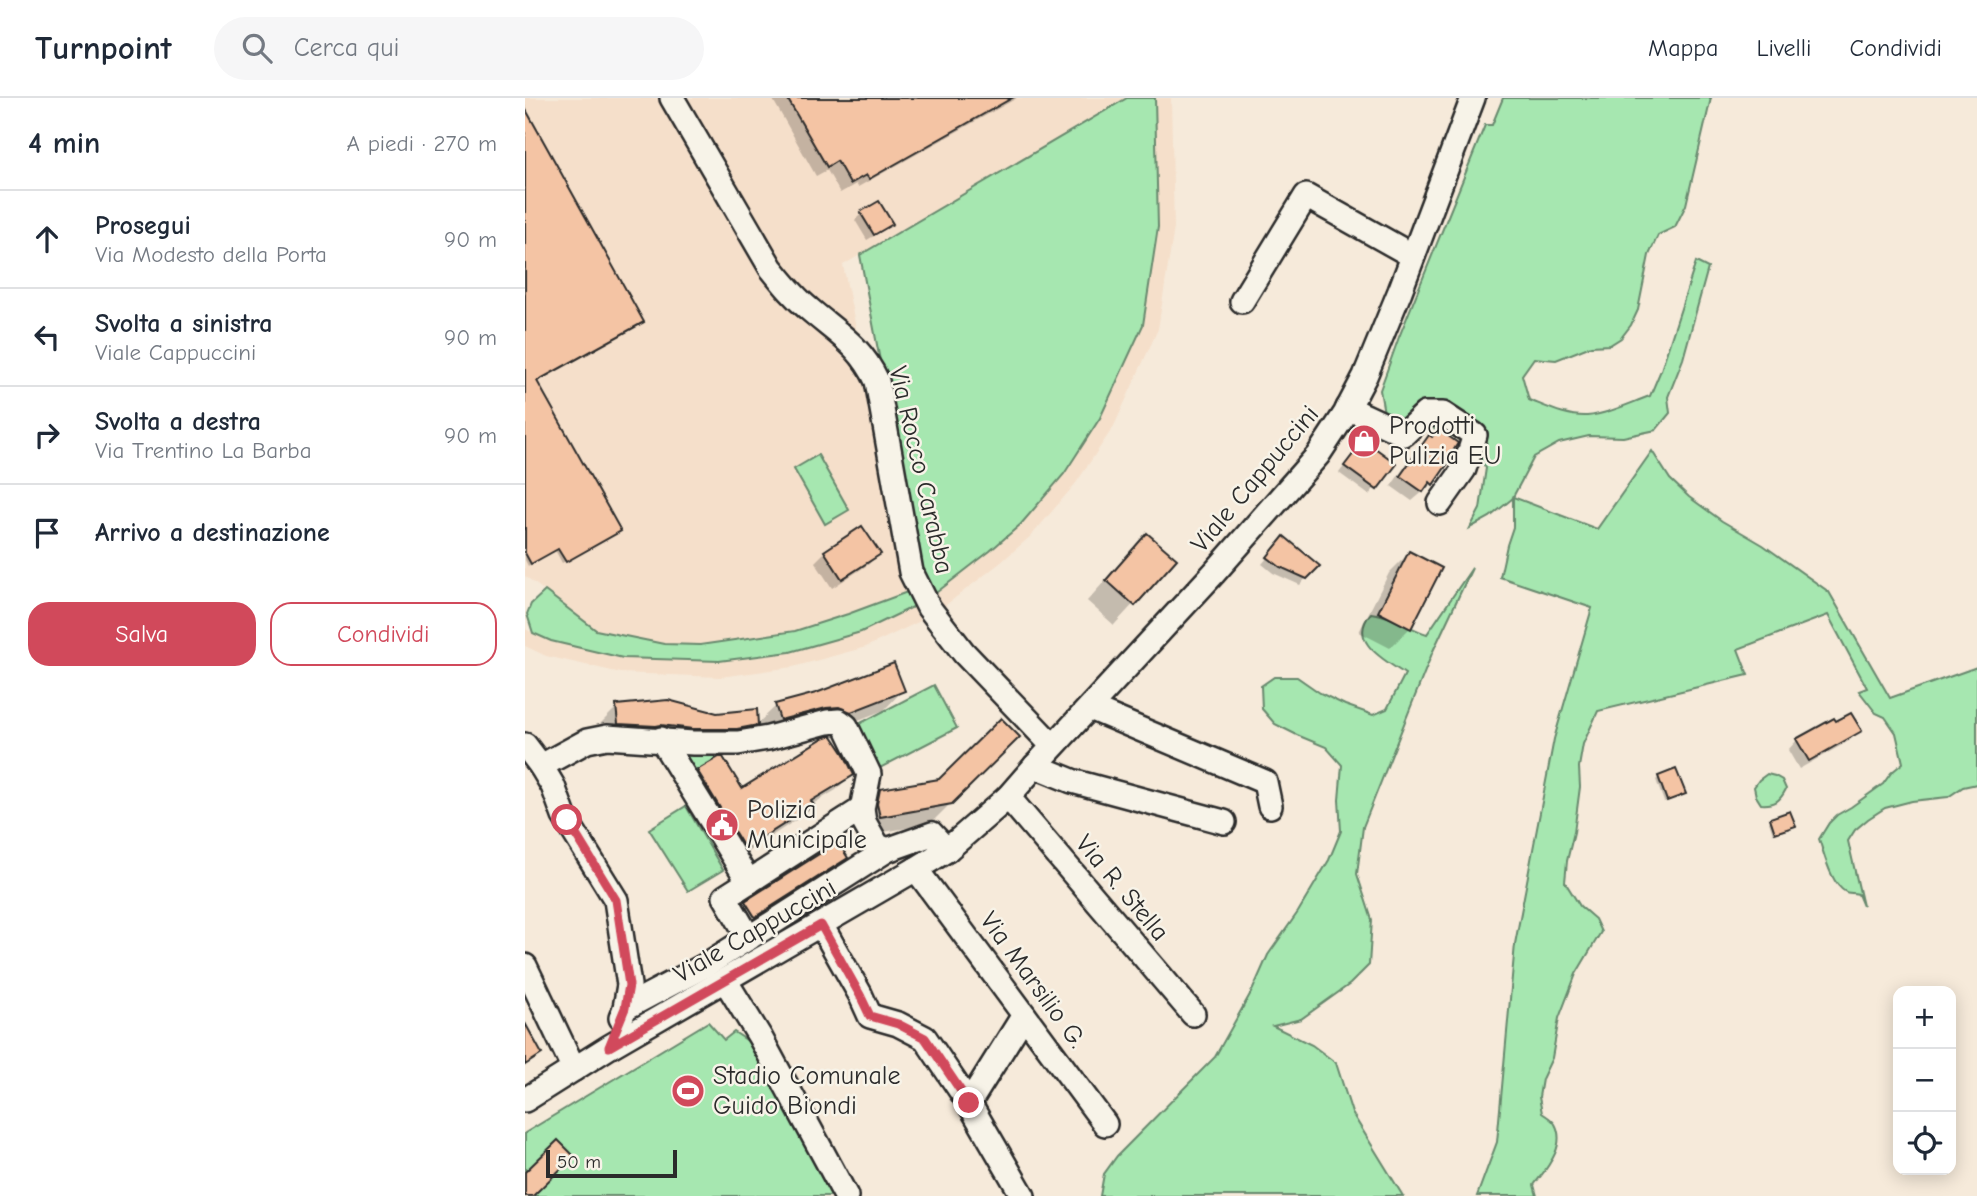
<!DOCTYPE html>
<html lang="it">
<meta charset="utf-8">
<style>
body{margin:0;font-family:"Comic Neue",sans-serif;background:#f6f6f7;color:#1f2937}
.controls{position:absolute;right:21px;bottom:21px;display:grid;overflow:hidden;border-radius:14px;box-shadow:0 4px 18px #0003}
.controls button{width:63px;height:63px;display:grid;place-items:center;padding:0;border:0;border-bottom:2px solid #e0e1e3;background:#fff;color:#1f2937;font:35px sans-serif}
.scale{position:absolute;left:21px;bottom:18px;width:131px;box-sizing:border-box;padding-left:7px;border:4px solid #2b2b2b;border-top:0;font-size:19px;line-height:24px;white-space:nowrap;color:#2b2b2b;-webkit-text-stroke:5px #f7f3e8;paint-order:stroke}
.stop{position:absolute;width:21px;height:21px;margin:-16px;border:5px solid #d1495b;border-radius:50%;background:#fff}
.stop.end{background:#d1495b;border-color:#fff;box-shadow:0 2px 7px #0008}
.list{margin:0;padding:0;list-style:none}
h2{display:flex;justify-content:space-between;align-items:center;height:91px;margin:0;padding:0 28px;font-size:30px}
h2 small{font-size:23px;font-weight:400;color:#747a83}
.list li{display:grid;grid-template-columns:46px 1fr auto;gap:21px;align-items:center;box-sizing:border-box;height:98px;padding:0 28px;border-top:2px solid #e0e1e3}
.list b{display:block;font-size:26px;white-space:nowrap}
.list p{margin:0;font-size:23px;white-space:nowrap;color:#747a83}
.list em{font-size:23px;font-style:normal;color:#747a83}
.actions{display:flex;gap:14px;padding:21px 28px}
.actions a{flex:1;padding:16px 0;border:2px solid #d1495b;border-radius:21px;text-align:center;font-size:24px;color:#d1495b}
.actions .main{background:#d1495b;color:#fff}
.icon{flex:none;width:38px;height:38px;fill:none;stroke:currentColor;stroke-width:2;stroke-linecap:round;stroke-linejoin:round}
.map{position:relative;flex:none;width:1452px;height:1098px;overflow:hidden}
header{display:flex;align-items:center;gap:42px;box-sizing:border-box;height:98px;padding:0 35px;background:#fff;border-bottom:2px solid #e0e1e3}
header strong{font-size:33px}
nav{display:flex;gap:38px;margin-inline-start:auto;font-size:24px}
.search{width:490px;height:63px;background:#f6f6f7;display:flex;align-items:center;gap:18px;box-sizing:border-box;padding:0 24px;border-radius:38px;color:#747a83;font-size:26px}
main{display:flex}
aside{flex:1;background:#fff}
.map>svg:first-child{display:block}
</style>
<header>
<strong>Turnpoint</strong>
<div class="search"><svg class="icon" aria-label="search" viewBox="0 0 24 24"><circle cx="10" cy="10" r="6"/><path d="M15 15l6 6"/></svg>Cerca qui</div>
<nav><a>Mappa</a><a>Livelli</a><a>Condividi</a></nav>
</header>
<main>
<aside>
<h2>4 min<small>A piedi · 270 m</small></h2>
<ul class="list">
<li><svg class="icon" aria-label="ahead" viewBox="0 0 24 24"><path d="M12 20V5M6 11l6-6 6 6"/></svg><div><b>Prosegui</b><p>Via Modesto della Porta</p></div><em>90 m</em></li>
<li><svg class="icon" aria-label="left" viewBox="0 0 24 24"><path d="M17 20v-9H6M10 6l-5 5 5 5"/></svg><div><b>Svolta a sinistra</b><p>Viale Cappuccini</p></div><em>90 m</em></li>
<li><svg class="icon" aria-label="right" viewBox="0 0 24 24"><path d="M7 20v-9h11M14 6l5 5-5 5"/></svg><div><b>Svolta a destra</b><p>Via Trentino La Barba</p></div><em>90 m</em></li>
<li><svg class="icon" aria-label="arrive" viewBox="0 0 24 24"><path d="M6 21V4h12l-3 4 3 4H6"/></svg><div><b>Arrivo a destinazione</b></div></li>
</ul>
<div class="actions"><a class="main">Salva</a><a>Condividi</a></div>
</aside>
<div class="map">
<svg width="1452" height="1098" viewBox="0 0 1452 1098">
<rect width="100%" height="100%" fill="#f6eada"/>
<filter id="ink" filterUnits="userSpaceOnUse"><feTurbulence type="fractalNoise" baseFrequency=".0143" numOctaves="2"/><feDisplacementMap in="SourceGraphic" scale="14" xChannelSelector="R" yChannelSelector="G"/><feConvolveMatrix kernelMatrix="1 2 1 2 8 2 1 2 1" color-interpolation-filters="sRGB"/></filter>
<g filter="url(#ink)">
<g fill="#f5dfca">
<path d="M0 0H602L318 167 385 493 323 516 270 533 175 547 139 546 71 532 0 478Z"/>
<path d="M630 0H646L649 130 633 231 589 328 551 385 507 437 475 465 408 517 341 549 268 569 195 579 96 575 21 558 0 548V531L26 543 194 563 400 503 465 453 496 426 539 376 575 320 633 129Z"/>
</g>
<g fill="#a6e7b0" stroke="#68896e" stroke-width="2">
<path d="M602 0H630L633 129 618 227 575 320 539 376 496 426 465 453 407 498 392 458 335 157Z"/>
<path d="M978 0H1186L1161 107 1150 129 1133 137 1124 157 1113 212 1106 227 1096 240 1085 247 1066 248 1031 262 1009 260 997 277 1004 302C1022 309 1042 319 1062 318 1083 316 1105 305 1125 298L1136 272 1171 164 1183 170 1158 261 1143 299 1145 315 1131 332 1098 339 1064 338 1034 345 1009 359 988 399 1072 431 1127 353 1145 381 1164 399 1197 423 1238 447 1304 494 1365 600 1452 569V686L1438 689 1423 699 1387 703 1360 710 1343 721 1330 732 1323 743 1338 808 1333 796C1331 795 1322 795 1321 794 1306 787 1299 755 1294 741L1304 725 1312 717 1326 709 1358 686 1366 675 1378 665 1371 635 1360 619 1351 615 1334 593 1342 590 1303 517 1213 551 1223 577 1073 613 1058 646 1054 669 1055 689 1049 734 1042 763 1040 784 1055 808 1070 821 1076 834 1051 876 1034 920 1027 960 1017 981 1014 999 1017 1015C1021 1018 1027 1021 1030 1026 1042 1048 1021 1071 1009 1087L1012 1098H952L972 1044 990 846 1029 641 1067 510 975 479 982 447 988 429V400L965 419 945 430 955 411 961 370C933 327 902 332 859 315L855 292 874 239 960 27H967Z"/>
<path d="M293 357 324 412 300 426 269 371Z"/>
<path d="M947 470 908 553 838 729 832 776 847 822 844 867 825 886 776 921 748 928 787 947 811 965 827 1015 878 1098H575L579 1076 592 1058 690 959 728 891 743 857 773 814 804 762 816 733 814 702 817 667 801 649 772 637 750 626 737 611 736 588 749 579H772L795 595 820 607 848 617 862 611 880 576C862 563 821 544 846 515 866 517 883 530 902 536Z"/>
<path d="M20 493 71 532 139 546 175 547 270 533 323 516 385 493 392 507 336 534 265 554 194 563 98 560 26 543 8 535 2 516 6 506Z"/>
<path d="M409 587 432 630 353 671 330 628Z"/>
<path d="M157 652 192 653 194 661 182 685 168 688Z"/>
<path d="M1242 676 1250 678 1257 682 1261 691C1255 703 1250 707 1236 706L1231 698 1229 689 1234 682Z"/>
<path d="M161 708 198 772 163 793 124 731Z"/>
<path d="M183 924 199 942 209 934 235 951 311 1098H0V1035Z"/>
</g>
<g fill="#0003">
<path d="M247 0H492L333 89 331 86 315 95 302 72 291 78Z"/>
<path d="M0 16 117 224 11 284 91 435 37 465 30 452 3 468 0 462Z"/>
<path d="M336 116 366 126 359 132 342 142 330 122Z"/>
<path d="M904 340 907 386 887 403 866 388 894 349Z"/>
<path d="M833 350 869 366 844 397 814 375Z"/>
<path d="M753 447 792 468 775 487 748 475 737 466Z"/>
<path d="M300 454 353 456 344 466 307 490 290 464Z"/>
<path d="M884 455 885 530 865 550 834 534 864 475Z"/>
<path d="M603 457 649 462 589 527 562 503Z"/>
<path d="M378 592 359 612 305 633 235 641 231 627 212 647 74 645 72 629 92 609 231 627 251 608Z"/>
<path d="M1334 633 1324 643 1274 671 1263 652 1272 642Z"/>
<path d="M492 639 405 726 335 738 336 712 356 692 415 682Z"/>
<path d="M195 661 216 692 327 676 311 692 286 707 271 722 204 766 157 689 173 674Z"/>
<path d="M1134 679 1159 696 1139 704 1131 682Z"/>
<path d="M1246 722 1269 727 1248 736 1244 724Z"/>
<path d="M312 746 321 760 311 770 219 828 211 814 221 804Z"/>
</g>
<g fill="#f4c4a4" stroke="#2b2b2b" stroke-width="2">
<path d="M262 0H487L344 81 341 77 325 86 312 63 302 69Z"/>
<path d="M0 10 119 224 12 283 96 433 41 464 33 451 6 466 0 455Z"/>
<path d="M354 103 368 126 349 137 335 114Z"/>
<path d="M913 331 933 345 928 353 930 354 928 358 908 387 905 384 898 394 875 378 904 337 907 339Z"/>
<path d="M839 342 872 366 852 392 819 368Z"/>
<path d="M337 428 356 456 317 481 299 453Z"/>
<path d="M622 435 652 461 610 508 581 482Z"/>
<path d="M759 438 795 468 782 481 755 469 742 459Z"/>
<path d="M884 453 917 470 886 531 853 514Z"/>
<path d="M369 565 380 593 326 614 314 609 301 610 255 622 250 606 291 595Z"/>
<path d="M143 602 192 615 232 611 233 627 212 631H168L136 627 131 628 93 626 91 607Z"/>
<path d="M1326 615 1337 633 1284 663 1271 641 1309 620 1311 623Z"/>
<path d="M476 620 495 639 427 706 355 719 352 706 355 691 414 681Z"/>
<path d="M304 638H307L319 656 329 677 286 703 289 707 220 751 172 672 194 659H198L217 690 298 640Z"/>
<path d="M1151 671 1161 696 1142 703 1133 678Z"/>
<path d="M1265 713 1271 728 1250 735 1245 720Z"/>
<path d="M313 744 323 760 230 819 220 803Z"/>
<path d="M0 925 17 956 0 967Z"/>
<path d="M33 1042 49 1058 8 1098H0V1074Z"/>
</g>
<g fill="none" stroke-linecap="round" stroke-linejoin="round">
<defs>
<g id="minor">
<path d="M147 0 246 170C258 185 269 199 284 211 313 236 335 247 352 283L386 474 404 510 439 555 528 648"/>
<path d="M717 203 781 98 888 158"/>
<path d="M823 310 879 336 900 316H918L950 337 939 371 915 405"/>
<path d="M565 610 740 684 745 708"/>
<path d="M136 641 224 784"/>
<path d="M0 647 16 668 28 688 39 718 91 802 104 887 100 910 96 920"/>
<path d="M16 668 62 643 82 639 168 645H213L243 640 302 624 314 623 321 628 344 676 337 711 339 724 352 747 362 752"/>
<path d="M510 668 547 683 699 724"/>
<path d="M483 699 668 916"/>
<path d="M391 771 580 1026"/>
<path d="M296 827 335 896 345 918 373 926 400 940 444 1005 498 1098"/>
<path d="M224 840 200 799 337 711"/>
<path d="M0 868 49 971"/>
<path d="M200 882 235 939 321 1098"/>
<path d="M100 910 181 867 362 752 407 736 422 752"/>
<path d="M0 1002 84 949 391 771 422 752 483 699 510 668 689 475 793 357 820 316 840 278 875 193 948 0"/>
<path d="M444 1005 499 917"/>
</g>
</defs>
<use href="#minor" stroke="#2b2b2b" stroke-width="28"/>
<use href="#minor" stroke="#f7f3e8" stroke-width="23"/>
</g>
</g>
<g fill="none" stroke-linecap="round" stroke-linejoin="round" filter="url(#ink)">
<path stroke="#d1495b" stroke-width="9" d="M42 722 91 802 104 887 100 910 84 949 296 827 335 897 345 918 373 926 400 940 444 1005"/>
</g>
<defs>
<symbol id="shop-disc" viewBox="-11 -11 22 22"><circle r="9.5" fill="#d1495b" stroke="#f7f3e8"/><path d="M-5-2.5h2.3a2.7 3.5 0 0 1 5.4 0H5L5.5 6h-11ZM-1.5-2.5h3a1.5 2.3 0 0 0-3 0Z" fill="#fff"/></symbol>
<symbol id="civic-disc" viewBox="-11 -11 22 22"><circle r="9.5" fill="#d1495b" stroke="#f7f3e8"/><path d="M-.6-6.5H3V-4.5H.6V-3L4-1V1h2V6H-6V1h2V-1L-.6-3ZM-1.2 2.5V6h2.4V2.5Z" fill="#fff"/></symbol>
<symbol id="stadium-disc" viewBox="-11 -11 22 22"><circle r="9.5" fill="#d1495b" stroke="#f7f3e8"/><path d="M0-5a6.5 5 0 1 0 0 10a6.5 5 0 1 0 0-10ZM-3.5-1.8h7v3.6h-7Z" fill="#fff"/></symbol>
</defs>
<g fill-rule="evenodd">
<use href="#shop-disc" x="820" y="324" width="38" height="38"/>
<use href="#civic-disc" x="178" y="708" width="38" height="38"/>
<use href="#stadium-disc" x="144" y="974" width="38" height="38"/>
</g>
<g text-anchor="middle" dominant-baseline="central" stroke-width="5" stroke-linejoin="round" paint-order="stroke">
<g font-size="26" fill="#2b2b2b" stroke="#f7f3e8" text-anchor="start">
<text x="864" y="328">Prodotti<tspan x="864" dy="30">Pulizia EU</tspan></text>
<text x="222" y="712">Polizia<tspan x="222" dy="30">Municipale</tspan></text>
<text x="188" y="978">Stadio Comunale<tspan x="188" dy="30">Guido Biondi</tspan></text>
</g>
<g font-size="26" fill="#2b2b2b" stroke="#f7f3e8">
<text transform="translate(396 372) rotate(77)">Via Rocco Carabba</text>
<text transform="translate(730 381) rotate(-50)">Viale Cappuccini</text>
<text transform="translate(597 790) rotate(50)">Via R. Stella</text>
<text transform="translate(230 833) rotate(-30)">Viale Cappuccini</text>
<text transform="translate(508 882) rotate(54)">Via Marsilio G.</text>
</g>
</g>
</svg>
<div class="controls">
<button>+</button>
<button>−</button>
<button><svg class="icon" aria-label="locate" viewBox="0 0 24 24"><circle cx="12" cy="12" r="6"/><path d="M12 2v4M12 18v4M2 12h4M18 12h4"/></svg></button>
</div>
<div class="scale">50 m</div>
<div class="stop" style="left:42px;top:722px"></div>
<div class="stop end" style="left:444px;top:1005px"></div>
</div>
</main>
